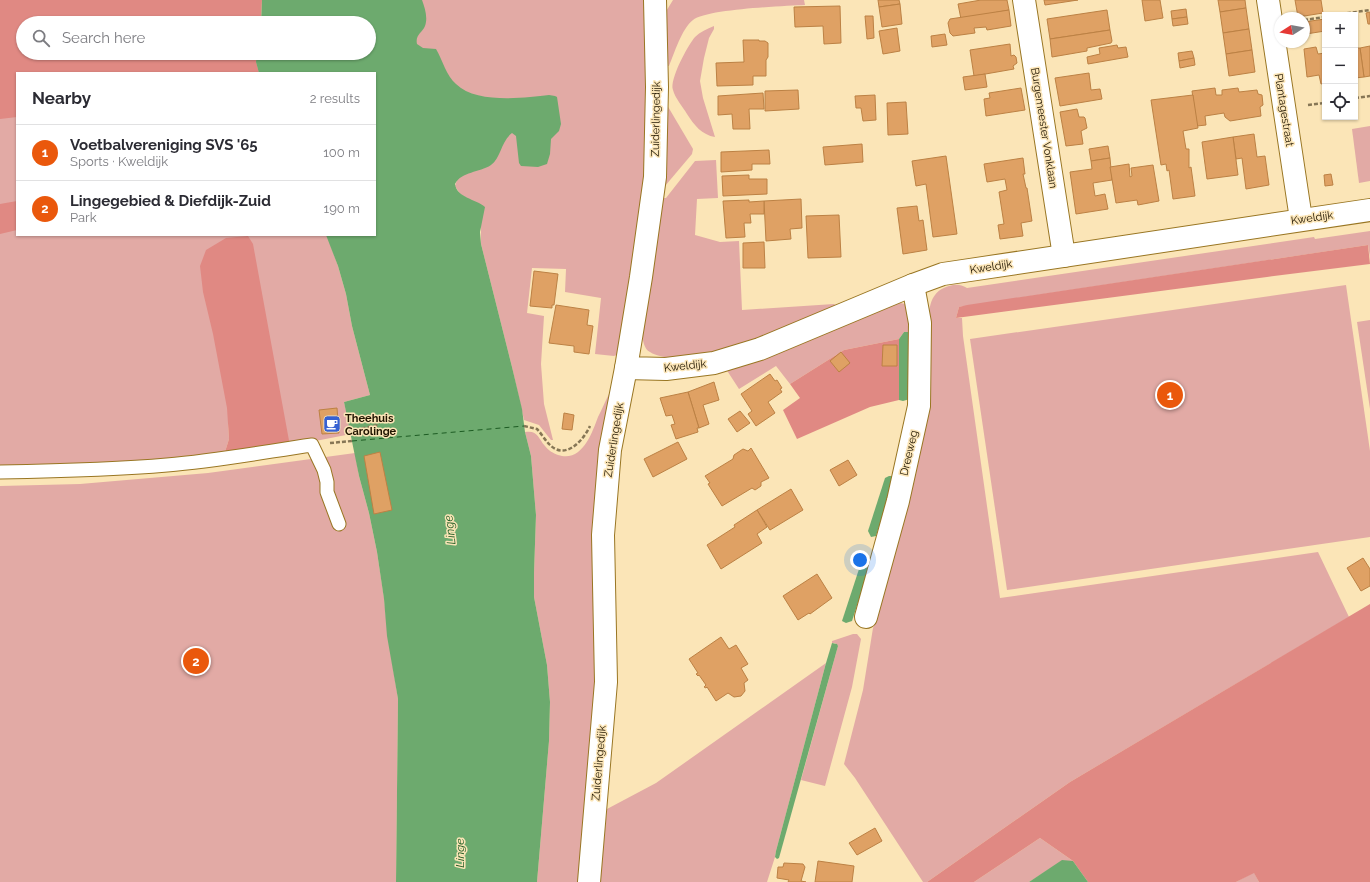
<!DOCTYPE html>
<meta charset="utf-8">
<style>
body{margin:0;font-family:Raleway,sans-serif;background:#f7f7f7;color:#2b2b33}
.controls{position:absolute;right:12px;top:12px;display:grid;overflow:hidden;border-radius:0px;box-shadow:0 1px 3px #0004}
.controls button{width:36px;height:36px;display:grid;place-items:center;padding:0;border:0;border-bottom:1px solid #e1e1e2;background:#fff;color:#2b2b33;font:20px sans-serif}
.compass{position:absolute;left:1274px;top:12px;width:36px;height:36px;border-radius:50%;background:#fff;box-shadow:0 1px 3px #0004;rotate:259deg}
.you{position:absolute;left:860px;top:560px;width:14px;height:14px;margin:-10px;border:3px solid #fff;border-radius:50%;background:#1a73e8;box-shadow:0 0 0 6px #1a73e833}
.badge{display:grid;place-items:center;width:26px;height:26px;border-radius:50%;background:#ea580c;color:#fff;font-size:13px;font-weight:700}
.pin{position:absolute;translate:-50% -50%;border:2px solid #fff;box-shadow:0 1px 4px #0006}
.list{margin:0;padding:0;list-style:none}
h2{display:flex;justify-content:space-between;align-items:center;height:52px;margin:0;padding:0 16px;font-size:17px}
h2 small{font-size:13px;font-weight:400;color:#7c7c81}
.list li{display:grid;grid-template-columns:26px 1fr auto;gap:12px;align-items:center;box-sizing:border-box;height:56px;padding:0 16px;border-top:1px solid #e1e1e2}
.list b{display:block;font-size:15px;white-space:nowrap}
.list p{margin:0;font-size:13px;white-space:nowrap;color:#7c7c81}
.list em{font-size:13px;font-style:normal;color:#7c7c81}
.icon{flex:none;width:22px;height:22px;fill:none;stroke:currentColor;stroke-width:2;stroke-linecap:round;stroke-linejoin:round}
.map{position:relative;flex:none;width:1370px;height:882px;overflow:hidden}
.search{position:absolute;background:#fff;box-shadow:0 1px 3px #0004;left:16px;top:16px;width:360px;height:44px;display:flex;align-items:center;gap:10px;box-sizing:border-box;padding:0 14px;border-radius:22px;color:#7c7c81;font-size:15px}
.panel{position:absolute;background:#fff;box-shadow:0 1px 3px #0004;left:16px;top:72px;width:360px;height:164px;border-radius:0px}
.map>svg:first-child{display:block}
</style>
<div class="map">
<svg width="1370" height="882" viewBox="0 0 1370 882">
<rect width="100%" height="100%" fill="#fbe5b7"/>
<g fill="#e2aaa5">
<path d="M0 0 261 23H23V53H257L264 73H17V235H327L338 266 346 294 352 326 370 395 344 402 351 434 290 446 228 422 229 439 224 455 117 466 0 469Z"/>
<path d="M390 0H646V159L636 260 619 354 614 356 595 354 601 298 565 292 566 269 532 268 527 313 544 316 541 364 544 404 553 440H551L539 425 524 420 512 367 481 244V227L467 198 460 194 455 186 457 180Z"/>
<path d="M673 0H804L805 5C783 6 706 9 693 20 682 28 674 54 669 66H666L665 13Z"/>
<path d="M714 26V29L709 38 704 58 700 81 703 98 715 137C702 135 694 125 687 114 683 107 675 98 673 90 669 80 688 45 695 37 700 32 707 29 714 26Z"/>
<path d="M667 105 693 149 692 154 665 186H663Z"/>
<path d="M1370 126V181L1359 183 1352 129Z"/>
<path d="M716 160 718 198 697 199 695 235 720 242 739 241 742 310 834 304 839 307C800 322 686 375 650 352 644 349 643 341 642 334L662 198H666L695 161Z"/>
<path d="M1370 231V257L1368 245 959 307 956 318H962L963 336 1000 598 1318 552 1349 617 1070 782 927 882H923L855 778 844 764 863 690 873 628 877 617 930 340C929 320 924 293 949 286 956 284 960 284 967 288L1314 237 1315 239Z"/>
<path d="M1346 285 1370 451V537L1007 590 970 339Z"/>
<path d="M896 302 905 304 910 309 913 340 904 332 899 339 844 350 790 384 776 366 739 389 726 369Z"/>
<path d="M1370 320V409L1357 322Z"/>
<path d="M609 394 612 396 595 704 583 882H537L549 741 550 702 547 665 534 597V573L536 515 531 456 525 432C538 430 538 438 545 446 549 451 553 453 558 455 582 463 592 433 598 417 602 409 605 402 609 394Z"/>
<path d="M355 453 359 476 369 513 377 552 384 598 388 636 398 699 396 882H0V486L80 484 208 473Z"/>
<path d="M853 634H857L861 639 852 687 825 786 801 780 838 646 835 643H832V641Z"/>
<path d="M826 663 776 851 775 857 767 882H600L607 809 656 783Z"/>
<path d="M1040 838 1073 861H1062L1029 882H974Z"/>
<path d="M1254 872 1259 882H1236Z"/>
</g>
<g fill="#e08983">
<path d="M0 0H262L261 23H23V53H257L256 62 259 73H17V117L0 119Z"/>
<path d="M17 201V230L0 234V204Z"/>
<path d="M248 236 253 244 290 446 224 455 229 439 227 408 213 334 203 292 200 266 206 250 226 238Z"/>
<path d="M1368 245 1370 264 1267 277 956 318 959 307 967 305Z"/>
<path d="M899 339V400L870 407 797 439 783 410 800 398 790 384 844 350Z"/>
<path d="M1370 604V882H1259L1254 873 1236 882H1088L1073 861 1040 838 974 882H927L1070 782Z"/>
</g>
<g fill="#6daa6e">
<path d="M262 0H422C425 8 428 18 425 26 422 33 415 35 417 44L423 48 436 49C443 61 446 75 456 84 476 104 524 98 549 95L555 96 557 97 561 124 559 131 551 139 550 154 547 164 538 167 521 166 519 163 516 136 512 133C501 141 501 158 491 165 479 173 462 171 455 184 457 198 476 199 485 207L480 232 481 244 512 367 522 409 525 432 531 456 536 515 534 573V597L547 665 550 702 549 741 537 882H396L398 699 387 636 384 599 377 552 369 513 359 476 344 402 370 395 352 326 346 294 338 266 326 235H375V73H259L256 62 257 53H369V23H261Z"/>
<path d="M904 332H908L913 340 910 399 903 401 899 400V339Z"/>
<path d="M889 476H892L894 479 876 536 871 537 868 531 885 478Z"/>
<path d="M860 566 869 568 852 621 846 623 842 621Z"/>
<path d="M832 643 837 644 838 646 779 858 777 859 775 857 776 851 826 663Z"/>
<path d="M1062 860 1073 861 1088 882H1029Z"/>
</g>
<g fill="none" stroke-linecap="round" stroke-linejoin="round">
<path stroke="#1d5c23" stroke-width="1" stroke-dasharray="5 4" stroke-linecap="butt" d="M352 441 524 426"/>
</g>
<g fill="#dfa164" stroke="#bc8144">
<path d="M878 0H899L900 4 879 7Z"/>
<path d="M981 0H1007L1009 10 961 19 958 4Z"/>
<path d="M1044 0H1078L1045 5Z"/>
<path d="M1142 0H1160L1163 18 1145 21Z"/>
<path d="M1218 0H1245L1246 8 1220 12Z"/>
<path d="M1295 0H1321L1323 13 1298 17Z"/>
<path d="M900 4 902 24 882 27 879 7Z"/>
<path d="M840 6 841 43 824 44 823 26 795 27 794 7Z"/>
<path d="M1246 8 1249 29 1223 33 1220 12Z"/>
<path d="M1186 9 1187 17 1172 19 1171 11Z"/>
<path d="M1009 10 1011 26 987 30 986 27 974 28 975 33 953 36 950 33 948 23 950 19Z"/>
<path d="M1107 10 1110 30 1050 39 1047 19Z"/>
<path d="M1370 12V24H1368L1366 13Z"/>
<path d="M865 16H873L874 38 867 39Z"/>
<path d="M1187 17 1188 24 1173 26 1172 19Z"/>
<path d="M1325 19V31L1306 34 1304 22Z"/>
<path d="M897 28 900 51 883 54 879 31Z"/>
<path d="M1249 29 1252 50 1226 54 1223 33Z"/>
<path d="M1110 30 1112 41 1111 43 1087 48V51L1052 57 1050 39Z"/>
<path d="M945 34 947 45 932 47 931 36Z"/>
<path d="M743 40H759V41H765L768 43V57L766 60V76H753V85L717 86 716 63 744 62Z"/>
<path d="M1010 44 1011 56 1014 55 1016 57 1017 63 1013 66 1014 69 974 76 970 50Z"/>
<path d="M1117 45 1118 48 1126 47 1128 57 1088 64 1087 57 1100 54 1099 48Z"/>
<path d="M1370 46V76L1364 77 1360 48Z"/>
<path d="M1316 47 1318 54 1325 53V83L1321 84 1319 75 1307 77 1304 49Z"/>
<path d="M1355 48H1360L1364 77 1355 78Z"/>
<path d="M1252 50 1255 72 1229 76 1226 54Z"/>
<path d="M1192 51 1194 58 1179 61 1178 53Z"/>
<path d="M1194 58 1195 65 1180 68 1179 61Z"/>
<path d="M1089 73 1091 90 1100 89 1102 99 1060 106 1055 78Z"/>
<path d="M985 74 987 87 965 90 963 77Z"/>
<path d="M1021 88 1025 110 986 116 984 99 990 98 989 93Z"/>
<path d="M1215 88 1216 95H1222V90L1238 88 1239 92 1257 90 1258 94 1262 95 1263 105 1260 107 1261 116 1230 121 1225 117 1224 113 1205 116 1206 125 1197 126 1192 91Z"/>
<path d="M798 90 799 109 765 111V91Z"/>
<path d="M763 93 764 109H749L750 129H733L732 114 718 115V96Z"/>
<path d="M875 95 876 120 863 121 861 108H856L855 96Z"/>
<path d="M1193 95 1198 128 1183 131 1186 149H1189V168L1191 167 1195 196 1173 199 1169 170 1167 171 1166 164 1161 165 1151 100Z"/>
<path d="M906 102 908 134 888 135 887 103Z"/>
<path d="M1077 109 1079 117H1084L1085 118 1087 128 1081 131 1083 144 1066 146 1060 112Z"/>
<path d="M1254 134 1257 157 1265 156 1269 185 1246 189 1242 158 1236 159 1233 137Z"/>
<path d="M1233 137 1238 175 1207 179 1202 142Z"/>
<path d="M862 144 863 162 825 165 823 147Z"/>
<path d="M1108 146 1110 158 1091 161 1089 149Z"/>
<path d="M769 150 770 164H752V170L721 172V152Z"/>
<path d="M946 156 957 234 933 237 926 184 916 186 912 161Z"/>
<path d="M1023 158 1025 174H1023L1026 188H1027L1032 221 1021 223 1023 236 1000 239 998 225 1004 224 999 192 1007 190 1005 179 987 182 984 164Z"/>
<path d="M1110 158 1112 180 1093 183 1095 196 1105 194 1108 209 1076 214 1070 172 1092 169 1091 161Z"/>
<path d="M1129 164 1130 177 1132 176 1131 168 1153 165 1159 201 1138 205 1137 200 1116 203 1110 167Z"/>
<path d="M1331 174 1333 185 1325 186 1324 175Z"/>
<path d="M749 175V179H767V194L723 196 722 176Z"/>
<path d="M801 199 802 228 790 229 791 239 766 241 764 201Z"/>
<path d="M749 200V202L764 201V214H750L751 223H744L745 237 726 238 723 201Z"/>
<path d="M917 206 919 221 923 220 927 250 903 254 897 208Z"/>
<path d="M839 215 841 257 808 258 806 216Z"/>
<path d="M764 242 765 268H743V243Z"/>
<path d="M534 271 558 274 554 305H552V308L530 306Z"/>
<path d="M556 305 589 310 587 325 593 326 589 354 574 352V346L549 343Z"/>
<path d="M883 345H897V366H882Z"/>
<path d="M841 352 850 363 839 372 830 361Z"/>
<path d="M770 374 775 381 777 380 782 388 780 389 782 392 768 402 775 413 756 426 748 414 752 411 741 394Z"/>
<path d="M714 382 719 400 703 405 709 424 699 428 688 392Z"/>
<path d="M688 392 699 428H697L698 432 676 439 671 425 675 424 672 415 666 416 660 398Z"/>
<path d="M337 408 339 433 322 434 319 410Z"/>
<path d="M740 411 750 423 737 432 728 419Z"/>
<path d="M564 413 574 415 572 430 562 429Z"/>
<path d="M678 442 687 459 653 477 644 459Z"/>
<path d="M751 448 769 478 761 482V486L755 490 752 488 722 506 708 484 710 483 705 476 733 459 734 455 743 449 748 451Z"/>
<path d="M380 452 392 510 374 514 364 456Z"/>
<path d="M848 460 857 475 839 486 830 470Z"/>
<path d="M791 489 803 510 770 530 757 510Z"/>
<path d="M757 510 767 527 757 534 762 543 721 569 707 545 735 527 734 525Z"/>
<path d="M1363 558 1370 569V586L1361 591 1347 568Z"/>
<path d="M817 574 832 598 810 614 809 613 798 620 783 596Z"/>
<path d="M721 637 729 649 736 645 748 664 741 668 748 680 744 683 745 691 741 696 734 697 728 693 716 701 707 687 706 688 704 687 706 685 699 675 698 676 696 674 698 673 689 659Z"/>
<path d="M875 828 882 841 857 855 849 843Z"/>
<path d="M818 861 854 866 852 882H815Z"/>
<path d="M784 863 803 864 805 867 801 881 806 882H788L789 880 777 878 778 867H783Z"/>
</g>
<g fill="none" stroke-linecap="round" stroke-linejoin="round">
<defs>
<path id="service" d="M0 472C56 471 112 470 167 465 216 461 264 452 312 445L324 470 327 482V492L339 524"/>
<g id="minor">
<path d="M1024 0 1064 256"/>
<path d="M1268 0 1301 219"/>
<path d="M866 617 898 501 919 406 920 323 913 285"/>
<path d="M589 882 606 682 603 535 610 450 626 368"/>
</g>
<path id="tertiary" d="M655 0 657 87 655 177 641 277 626 368 666 369 714 363 760 349 913 285 943 274 1370 210"/>
</defs>
<use href="#service" stroke="#997623" stroke-width="15"/>
<use href="#minor" stroke="#997623" stroke-width="24"/>
<use href="#tertiary" stroke="#997623" stroke-width="24"/>
<g stroke="#867655" stroke-width="2.5" stroke-dasharray="4 2" stroke-linecap="butt">
<path d="M1335 15 1370 10"/>
<path d="M1304 20 1325 17"/>
<path d="M1355 98 1370 96"/>
<path d="M1308 105 1325 103"/>
<path d="M524 426 537 429C541 433 545 440 549 444 565 461 583 441 590 426"/>
<path d="M350 431 378 425"/>
<path d="M330 443 352 441"/>
</g>
<use href="#service" stroke="#fff" stroke-width="13"/>
<use href="#minor" stroke="#fff" stroke-width="22"/>
<use href="#tertiary" stroke="#fff" stroke-width="22"/>
</g>
<defs>
<symbol id="cafe-square" viewBox="-11 -11 22 22"><rect x="-9" y="-9" width="18" height="18" rx="4" fill="#3661d2" stroke="#fbe5b7"/><path d="M-5.5-4.5H6V0H3Q3 3.5 0 3.5H-2.5Q-5.5 3.5-5.5 0ZM3-3.2v2h1.7v-2ZM-6 4.5H4V6H-6Z" fill="#fff"/></symbol>
</defs>
<g fill-rule="evenodd">
<use href="#cafe-square" x="322" y="414" width="20" height="20"/>
</g>
<g text-anchor="middle" dominant-baseline="central" stroke-width="3" stroke-linejoin="round" paint-order="stroke">
<g font-size="11" fill="#201500" stroke="#fbe5b7">
<text transform="translate(1284 110) rotate(81)">Plantagestraat</text>
<text transform="translate(656 119) rotate(-89)">Zuiderlingedijk</text>
<text transform="translate(1044 128) rotate(81)">Burgemeester Vonklaan</text>
<text transform="translate(1312 218) rotate(-8)">Kweldijk</text>
<text transform="translate(991 267) rotate(-9)">Kweldijk</text>
<text transform="translate(685 366) rotate(-6)">Kweldijk</text>
<text transform="translate(614 440) rotate(-81)">Zuiderlingedijk</text>
<text transform="translate(909 453) rotate(-77)">Dreeweg</text>
<text transform="translate(599 763) rotate(-85)">Zuiderlingedijk</text>
</g>
<g font-size="11" font-weight="bold" fill="#201500" stroke="#fbe5b7" text-anchor="start">
<text x="345" y="418">Theehuis<tspan x="345" dy="13">Carolinge</tspan></text>
</g>
<g font-size="12" font-style="italic" fill="#1d5c23" stroke="#fbe5b7">
<text transform="translate(450 530) rotate(-96)">Linge</text>
<text transform="translate(460 853) rotate(-90)">Linge</text>
</g>
</g>
</svg>
<div class="controls">
<button>+</button>
<button>−</button>
<button><svg class="icon" aria-label="locate" viewBox="0 0 24 24"><circle cx="12" cy="12" r="6"/><path d="M12 2v4M12 18v4M2 12h4M18 12h4"/></svg></button>
</div>
<svg class="compass" viewBox="-18 -18 36 36"><path d="M0-13l5 13h-10z" fill="#e53935"/><path d="M0 13l5-13h-10z" fill="#7c7c81"/></svg>
<div class="you"></div>
<div class="pin badge" style="left:1170px;top:395px">1</div>
<div class="pin badge" style="left:196px;top:661px">2</div>
<div class="search"><svg class="icon" aria-label="search" viewBox="0 0 24 24"><circle cx="10" cy="10" r="6"/><path d="M15 15l6 6"/></svg>Search here</div>
<section class="panel">
<h2>Nearby<small>2 results</small></h2>
<ul class="list">
<li><span class="badge">1</span><div><b>Voetbalvereniging SVS '65</b><p>Sports · Kweldijk</p></div><em>100 m</em></li>
<li><span class="badge">2</span><div><b>Lingegebied &amp; Diefdijk-Zuid</b><p>Park</p></div><em>190 m</em></li>
</ul>
</section>
</div>
